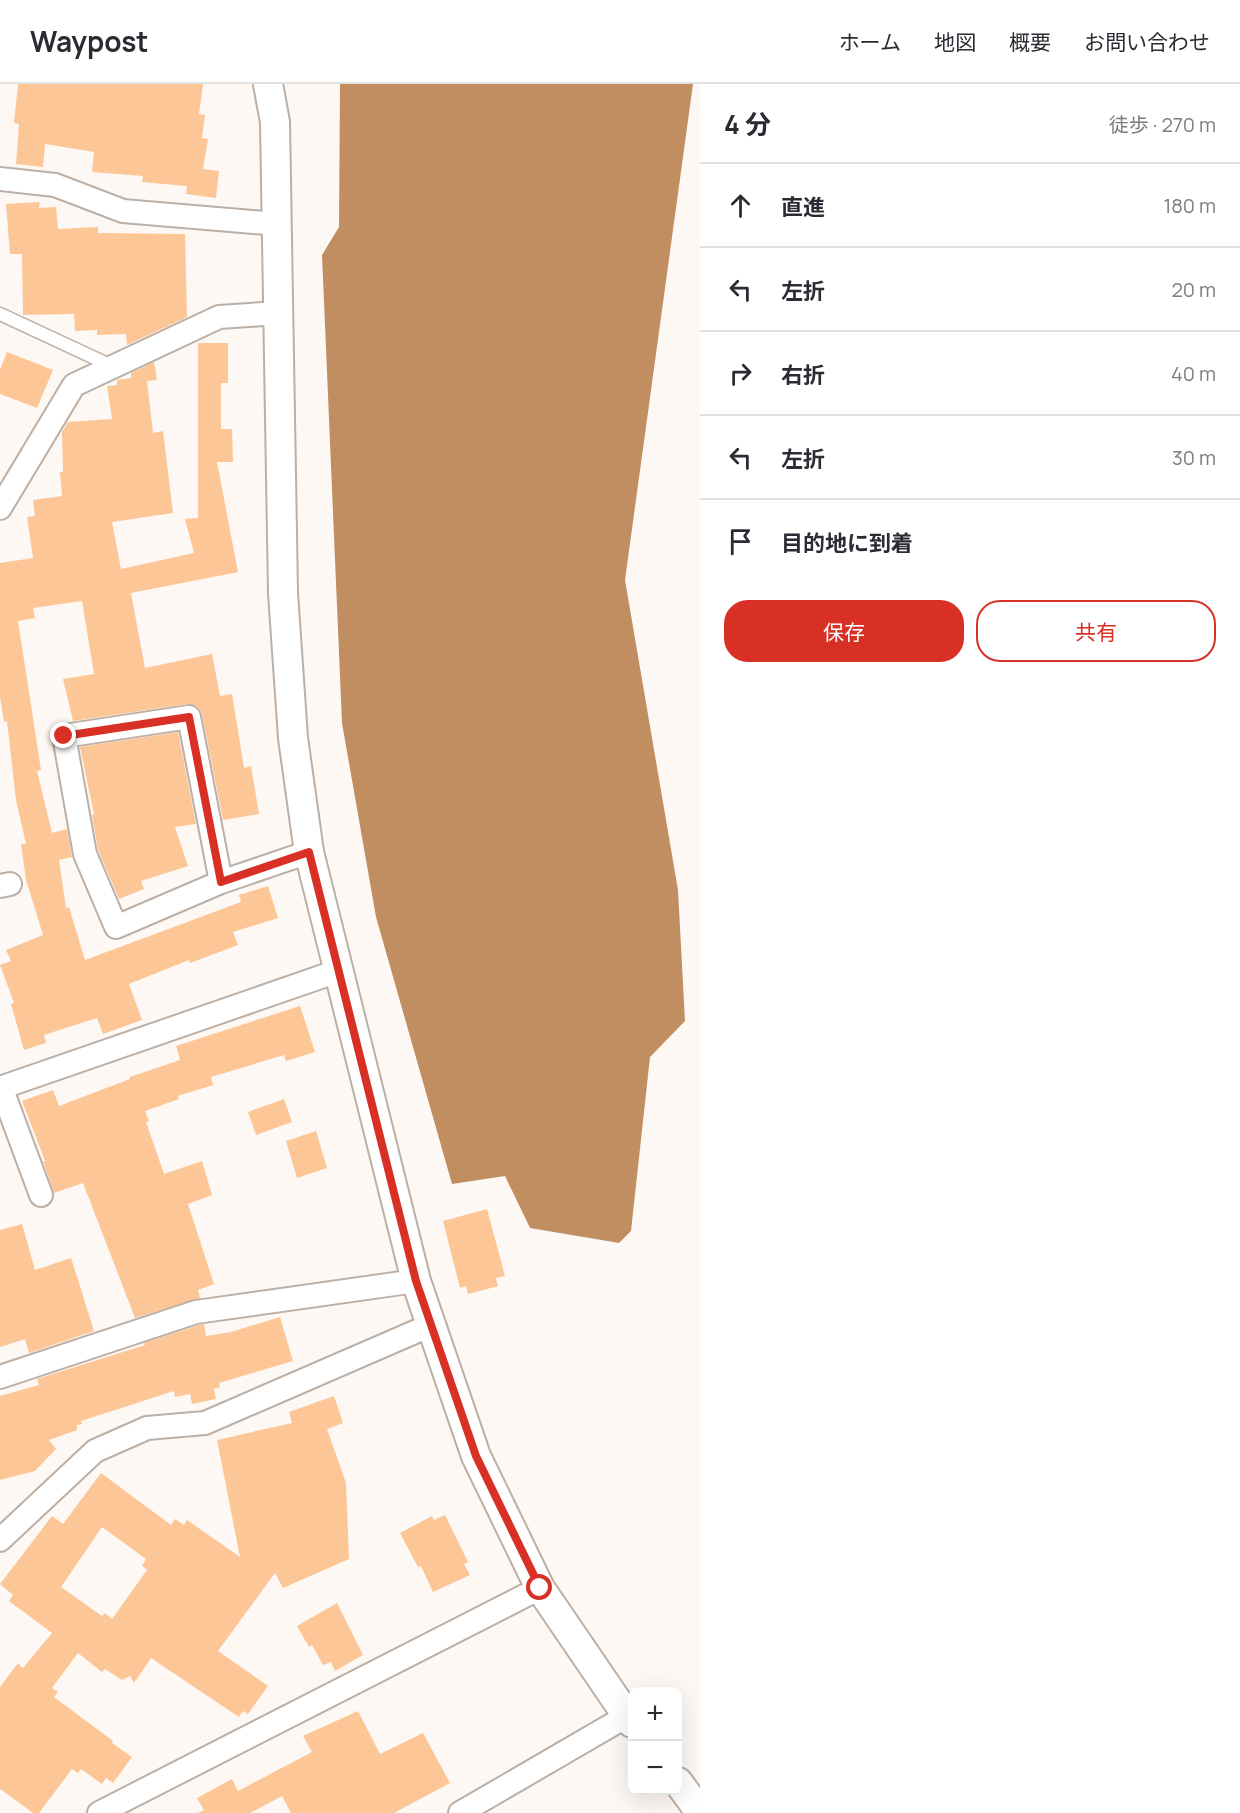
<!DOCTYPE html>
<html lang="ja">
<meta charset="utf-8">
<style>
body{margin:0;font-family:Manrope,"Noto Sans JP",sans-serif;background:#f7f7f7;color:#2b2b33}
.controls{position:absolute;right:18px;bottom:18px;display:grid;overflow:hidden;border-radius:12px;box-shadow:0 6px 24px #0002}
.controls button{width:54px;height:54px;display:grid;place-items:center;padding:0;border:0;border-bottom:2px solid #e1e1e2;background:#fff;color:#2b2b33;font:30px sans-serif}
.stop{position:absolute;width:18px;height:18px;margin:-14px;border:4px solid #d93025;border-radius:50%;background:#fff}
.stop.end{background:#d93025;border-color:#fff;box-shadow:0 2px 6px #0008}
.list{margin:0;padding:0;list-style:none}
h2{display:flex;justify-content:space-between;align-items:center;height:78px;margin:0;padding:0 24px;font-size:26px}
h2 small{font-size:20px;font-weight:400;color:#7c7c81}
.list li{display:grid;grid-template-columns:39px 1fr auto;gap:18px;align-items:center;box-sizing:border-box;height:84px;padding:0 24px;border-top:2px solid #e1e1e2}
.list b{display:block;font-size:22px;white-space:nowrap}
.list em{font-size:20px;font-style:normal;color:#7c7c81}
.actions{display:flex;gap:12px;padding:18px 24px}
.actions a{flex:1;padding:14px 0;border:2px solid #d93025;border-radius:24px;text-align:center;font-size:21px;color:#d93025}
.actions .main{background:#d93025;color:#fff}
.icon{flex:none;width:33px;height:33px;fill:none;stroke:currentColor;stroke-width:2;stroke-linecap:round;stroke-linejoin:round}
.map{position:relative;flex:none;width:700px;height:1729px;overflow:hidden}
header{display:flex;align-items:center;gap:36px;box-sizing:border-box;height:84px;padding:0 30px;background:#fff;border-bottom:2px solid #e1e1e2}
header strong{font-size:28px}
nav{display:flex;gap:33px;margin-inline-start:auto;font-size:21px}
main{display:flex}
aside{flex:1;background:#fff}
.map>svg:first-child{display:block}
</style>
<header>
<strong>Waypost</strong>
<nav><a>ホーム</a><a>地図</a><a>概要</a><a>お問い合わせ</a></nav>
</header>
<main>
<div class="map">
<svg width="700" height="1729" viewBox="0 0 700 1729">
<rect width="100%" height="100%" fill="#fdf8f4"/>
<path fill="#c18e61" d="M340 0H693L625 496 678 806 685 937 650 973 631 1147 619 1159 530 1144 505 1092 452 1100 376 833 342 639 322 171 339 143Z"/>
<g fill="#fcc697" fill-rule="evenodd">
<path d="M18 0H203L199 30 205 31 202 54 208 55 203 85 219 87 216 114 186 110 187 102 142 98 143 92 92 88 94 68 45 60 43 83 16 80 19 40 14 39Z"/>
<path d="M40 118 39 124 56 123 58 145 98 143V149L185 150 187 233 127 261 126 250 97 251V246L75 247 74 230 23 231 22 170H10L6 120Z"/>
<path d="M198 259H228V299H221V345H232L233 378H217L238 488 131 509 145 584 212 570 220 612 232 610 244 684 251 682 259 730 223 736 202 630 200 625 194 621 187 620 73 637 63 595 94 590 82 517 33 524 35 534 18 537 41 686 37 687 52 749 67 745 72 773 59 776 66 824 69 823 85 876 241 818 239 811 268 802 278 834 233 848 238 861 190 879 189 876 129 900 142 936 103 950 97 934 44 951 46 959 24 966 11 920 14 919 0 881 11 877 6 866 43 851 26 796 21 760H26L16 716 7 637 4 638 0 613V479L33 474 27 433 35 432 33 416 62 412 60 388H63L62 348 68 338 112 335 107 302 117 301V296L131 294V289L154 278 157 296 147 297 153 349 163 347 173 429 112 438 121 485 194 469 185 435 198 434Z"/>
<path d="M7 268 53 286 37 324 0 310V286Z"/>
<path d="M178 648 196 740 175 743 188 782 141 797 144 805 119 815 98 766 92 731 94 730 80 663Z"/>
<path d="M300 922 315 968 286 977 284 971 218 991 211 993 213 1001 178 1012 179 1015 145 1027 149 1037 146 1038 164 1090 202 1077 212 1111 188 1120 214 1200 198 1206 200 1214 135 1234 83 1099 54 1109 43 1077H45L22 1017 53 1006 59 1022 130 995V993L180 976 176 962Z"/>
<path d="M284 1015 292 1038 256 1051 248 1028Z"/>
<path d="M316 1047 327 1084 297 1094 286 1057Z"/>
<path d="M487 1125 505 1192 496 1194 498 1202 468 1210 466 1202 460 1204 443 1137Z"/>
<path d="M22 1140 35 1186 71 1174 94 1247 29 1269 25 1255 0 1263V1146Z"/>
<path d="M280 1233 293 1277 219 1299 220 1303 214 1305 216 1315 192 1320 190 1310 175 1313 174 1307 81 1337 82 1340 77 1341V1346L49 1356 56 1365 35 1387 0 1396V1312L39 1301 37 1295 145 1261 144 1259 199 1241 204 1240 206 1252 231 1248Z"/>
<path d="M334 1312 343 1339 327 1345 346 1399 349 1475 283 1504 275 1489 218 1567 268 1602 248 1630 243 1627 239 1633 151 1574 134 1599 130 1592 122 1596 105 1585 102 1588 78 1569 52 1604 58 1608 54 1613 113 1657 112 1659 132 1673 113 1699 106 1694 102 1700 81 1685 78 1689 72 1685 39 1729H33L0 1705V1603L18 1579 23 1584 52 1549 9 1517 13 1511 0 1500 52 1432 63 1440 101 1389 171 1441 175 1435 184 1441 187 1436 240 1473 217 1356 292 1339 289 1328ZM102 1443 146 1475 142 1482 147 1486 112 1535 105 1529 102 1532 61 1503Z"/>
<path d="M445 1431 468 1478 464 1480 470 1491 433 1508 421 1482 418 1483 400 1449 432 1432 434 1436Z"/>
<path d="M337 1519 363 1571 335 1587 331 1578 323 1581 312 1561 309 1563 297 1542Z"/>
<path d="M358 1627 380 1670 423 1649 450 1699 394 1729H291L282 1712 250 1729H198L204 1726 197 1714 232 1695 238 1707 312 1668 303 1652Z"/>
</g>
<g fill="none" stroke-linecap="round" stroke-linejoin="round">
<defs>
<path id="service" d="M0 230 114 283"/>
<g id="minor">
<path d="M0 95 55 101 123 127 277 140"/>
<path d="M0 424 74 301 219 233 278 229"/>
<path d="M221 798 189 633 64 652 85 770 116 843 221 798 309 768"/>
<path d="M0 802 10 800"/>
<path d="M1 1003 41 1111"/>
<path d="M0 1004 338 887"/>
<path d="M0 1293 196 1228 416 1197"/>
<path d="M0 1456 95 1367 147 1344 205 1339 431 1241"/>
<path d="M99 1729 540 1504"/>
<path d="M460 1729 627 1632"/>
</g>
<g id="tertiary">
<path d="M268 0 275 38 283 509 293 654 309 768 416 1197 476 1372 540 1504 632 1639"/>
<path d="M678 1698 700 1728"/>
</g>
</defs>
<use href="#service" stroke="#bcafa5" stroke-width="15"/>
<use href="#minor" stroke="#bcafa5" stroke-width="26"/>
<use href="#tertiary" stroke="#bcafa5" stroke-width="32"/>
<use href="#service" stroke="#fff" stroke-width="12"/>
<use href="#minor" stroke="#fff" stroke-width="22"/>
<use href="#tertiary" stroke="#fff" stroke-width="28"/>
</g>
<g fill="none" stroke-linecap="round" stroke-linejoin="round">
<path stroke="#d93025" stroke-width="8" d="M64 652 189 633 221 798 309 768 416 1197 476 1372 540 1504"/>
</g>
</svg>
<div class="controls">
<button>+</button>
<button>−</button>
</div>
<div class="stop" style="left:540px;top:1504px"></div>
<div class="stop end" style="left:64px;top:652px"></div>
</div>
<aside>
<h2>4 分<small>徒歩 · 270 m</small></h2>
<ul class="list">
<li><svg class="icon" aria-label="ahead" viewBox="0 0 24 24"><path d="M12 20V5M6 11l6-6 6 6"/></svg><div><b>直進</b></div><em>180 m</em></li>
<li><svg class="icon" aria-label="left" viewBox="0 0 24 24"><path d="M17 20v-9H6M10 6l-5 5 5 5"/></svg><div><b>左折</b></div><em>20 m</em></li>
<li><svg class="icon" aria-label="right" viewBox="0 0 24 24"><path d="M7 20v-9h11M14 6l5 5-5 5"/></svg><div><b>右折</b></div><em>40 m</em></li>
<li><svg class="icon" aria-label="left" viewBox="0 0 24 24"><path d="M17 20v-9H6M10 6l-5 5 5 5"/></svg><div><b>左折</b></div><em>30 m</em></li>
<li><svg class="icon" aria-label="arrive" viewBox="0 0 24 24"><path d="M6 21V4h12l-3 4 3 4H6"/></svg><div><b>目的地に到着</b></div></li>
</ul>
<div class="actions"><a class="main">保存</a><a>共有</a></div>
</aside>
</main>
